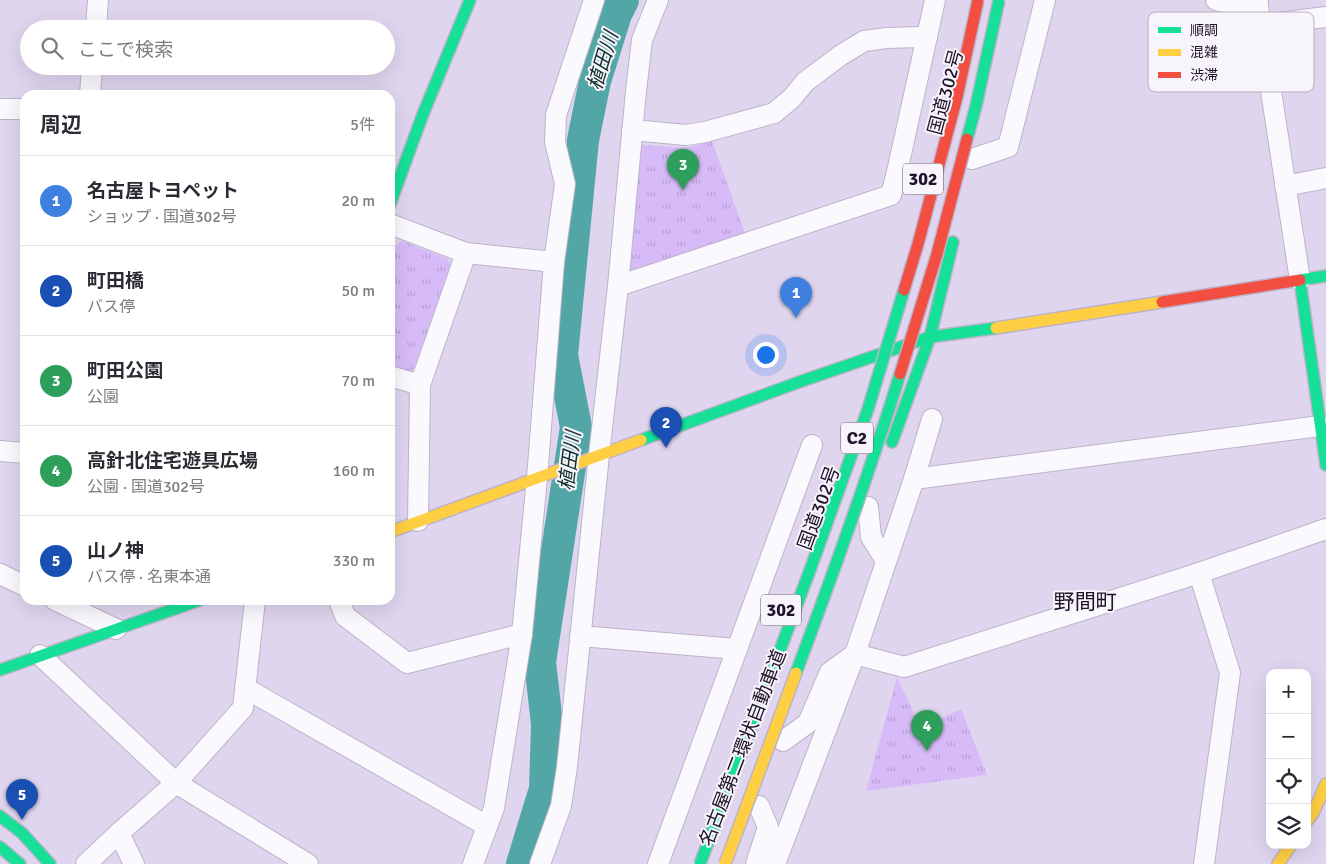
<!DOCTYPE html>
<html lang="ja">
<meta charset="utf-8">
<style>
body{margin:0;font-family:Signika,"Noto Sans JP",sans-serif;background:#f2f2f3;color:#2b2b33}
.controls{position:absolute;right:15px;bottom:15px;display:grid;overflow:hidden;border-radius:10px;box-shadow:0 5px 20px #0002}
.controls button{width:45px;height:45px;display:grid;place-items:center;padding:0;border:0;border-bottom:1px solid #e1e1e2;background:#fff;color:#2b2b33;font:25px sans-serif}
.you{position:absolute;left:765px;top:354px;width:18px;height:18px;margin:-12px;border:4px solid #fff;border-radius:50%;background:#1a73e8;box-shadow:0 0 0 8px #1a73e833}
.badge{display:grid;place-items:center;width:32px;height:32px;border-radius:50%;background:#d93025;color:#fff;font-size:16px;font-weight:700}
.pin{position:absolute;translate:-50% -41px;filter:drop-shadow(0 1px 2px #0008)}
.pin::after{content:'';position:absolute;top:26px;width:18px;height:15px;background:inherit;clip-path:polygon(0 0,100% 0,50% 100%)}
.list{margin:0;padding:0;list-style:none}
h2{display:flex;justify-content:space-between;align-items:center;height:65px;margin:0;padding:0 20px;font-size:21px}
h2 small{font-size:16px;font-weight:400;color:#7c7c81}
.list li{display:grid;grid-template-columns:32px 1fr auto;gap:15px;align-items:center;box-sizing:border-box;height:90px;padding:0 20px;border-top:1px solid #e1e1e2}
.list b{display:block;font-size:19px;white-space:nowrap}
.list p{margin:0;font-size:16px;white-space:nowrap;color:#7c7c81}
.list em{font-size:16px;font-style:normal;color:#7c7c81}
.icon{flex:none;width:28px;height:28px;fill:none;stroke:currentColor;stroke-width:2;stroke-linecap:round;stroke-linejoin:round}
.map{position:relative;flex:none;width:1326px;height:864px;overflow:hidden}
.search{position:absolute;background:#fff;box-shadow:0 5px 20px #0002;left:20px;top:20px;width:375px;height:55px;display:flex;align-items:center;gap:12px;box-sizing:border-box;padding:0 18px;border-radius:28px;color:#7c7c81;font-size:19px}
.panel{position:absolute;background:#fff;box-shadow:0 5px 20px #0002;left:20px;top:90px;width:375px;height:515px;border-radius:15px}
.map>svg:first-child{display:block}
</style>
<div class="map">
<svg width="1326" height="864" viewBox="0 0 1326 864">
<defs>
<pattern id="park-tufts" width="24" height="20" patternUnits="userSpaceOnUse" patternTransform="scale(1.25)"><rect width="24" height="20" fill="#d7bbf8"/><path d="M3 7l-1-3M5 7V3M7 7l1-3M15 17l-1-3M17 17v-4M19 17l1-3" fill="none" stroke="#b8a0d5"/></pattern>
</defs>
<rect width="100%" height="100%" fill="#e0d5ef"/>
<g fill="url(#park-tufts)">
<path d="M712 141 745 233 630 271 641 145 686 148Z"/>
<path d="M402 241 448 259 452 268 413 370 402 373 390 369V257L394 247Z"/>
<path d="M897 677 921 728 961 709 987 775 866 791Z"/>
</g>
<g fill="none" stroke-linecap="round" stroke-linejoin="round">
<path stroke="#53a6a6" stroke-width="32" d="M522 864 545 789 547 724 540 662 576 427 562 355 583 140 595 81 616 14 623 0"/>
<defs>
<g id="street">
<path d="M1216 0 1239 6 1258 4"/>
<path d="M1257 0 1300 280"/>
<path d="M1261 25 1326 17"/>
<path d="M96 29 98 0"/>
<path d="M90 95 92 66"/>
<path d="M0 109H25"/>
<path d="M632 130 686 135 705 132 774 113 792 98 805 82 841 55 864 41 887 38 919 37 927 38"/>
<path d="M972 159 1008 147 1045 0"/>
<path d="M897 172 935 0"/>
<path d="M1285 186 1326 178"/>
<path d="M390 224 466 253 554 262"/>
<path d="M618 286 891 195 897 172 922 181"/>
<path d="M390 376 420 385"/>
<path d="M0 451 25 453"/>
<path d="M914 479 1320 426"/>
<path d="M868 507 871 537 886 561"/>
<path d="M418 521 420 385 466 253"/>
<path d="M1199 573 1230 673 1204 864"/>
<path d="M0 574 25 586"/>
<path d="M55 600 116 629"/>
<path d="M339 600 345 616 407 663 522 634"/>
<path d="M580 636 737 649"/>
<path d="M40 655 176 783 308 864"/>
<path d="M245 688 487 826"/>
<path d="M783 741 808 723 830 672 855 654 904 667 1199 573 1326 529"/>
<path d="M119 833 134 864"/>
<path d="M86 864 119 833 176 783 243 708 255 600"/>
<path d="M473 864 494 808 522 634 537 478 554 262 565 184 555 142 556 115 594 0"/>
<path d="M540 864 561 806 567 767 599 455 618 286 636 91 642 40 658 0"/>
<path d="M658 864 812 445"/>
<path d="M756 864 768 827 759 806"/>
<path d="M775 864 855 654 914 479 932 419"/>
</g>
<g id="fast">
<path d="M390 204 423 114 470 0"/>
<path d="M1326 276 1300 280 1326 465"/>
<path d="M641 440 799 382 930 337 996 328"/>
<path d="M892 442 930 337 953 242"/>
<path d="M0 670 200 600"/>
<path d="M0 816 22 833 50 864"/>
<path d="M0 847 20 864"/>
</g>
<g id="slow">
<path d="M996 328 1162 302"/>
<path d="M390 532 641 440"/>
<path d="M1307 821 1313 813 1326 784"/>
<path d="M1278 864 1291 845"/>
</g>
<path id="jam" d="M1162 302 1300 280"/>
</defs>
<use href="#street" stroke="#bdb3c9" stroke-width="22"/>
<use href="#fast" stroke="#bdb3c9" stroke-width="14"/>
<use href="#slow" stroke="#bdb3c9" stroke-width="14"/>
<use href="#jam" stroke="#bdb3c9" stroke-width="14"/>
<use href="#street" stroke="#faf9fd" stroke-width="20"/>
<use href="#fast" stroke="#16e098" stroke-width="11"/>
<use href="#slow" stroke="#ffcf43" stroke-width="11"/>
<use href="#jam" stroke="#f24e42" stroke-width="11"/>
<defs>
<g id="fast-bridge">
<path d="M967 139 976 106 999 0"/>
<path d="M796 673C833 574 869 475 900 374"/>
<path d="M700 864 810 570 868 409 904 290"/>
</g>
<path id="slow-bridge" d="M725 864 796 673"/>
<g id="jam-bridge">
<path d="M904 290 918 244 957 97 978 0"/>
<path d="M900 374 937 254 967 139"/>
</g>
</defs>
<use href="#fast-bridge" stroke="#bdb3c9" stroke-width="14" stroke-linecap="butt"/>
<use href="#slow-bridge" stroke="#bdb3c9" stroke-width="14" stroke-linecap="butt"/>
<use href="#jam-bridge" stroke="#bdb3c9" stroke-width="14" stroke-linecap="butt"/>
<use href="#fast-bridge" stroke="#16e098" stroke-width="11"/>
<use href="#slow-bridge" stroke="#ffcf43" stroke-width="11"/>
<use href="#jam-bridge" stroke="#f24e42" stroke-width="11"/>
</g>
<g text-anchor="middle" dominant-baseline="central" stroke-width="4" stroke-linejoin="round" paint-order="stroke">
<g fill="#f7f4fb" stroke="#5f5668" stroke-width="1">
<rect x="903" y="163.5" width="40" height="31" rx="4"/>
<rect x="841" y="422.5" width="32" height="31" rx="4"/>
<rect x="761" y="594.5" width="40" height="31" rx="4"/>
</g>
<g font-size="18" font-weight="bold" fill="#1e1329">
<text x="923" y="179">302</text>
<text x="857" y="438">C2</text>
<text x="781" y="610">302</text>
</g>
<g font-size="19" fill="#1e1329" stroke="#f7f4fb">
<text transform="translate(946 92) rotate(-75)">国道302号</text>
<text transform="translate(819 508) rotate(-70)">国道302号</text>
<text transform="translate(743 748) rotate(-69)">名古屋第二環状自動車道</text>
</g>
<g font-size="20" font-style="italic" fill="#0e302c" stroke="#f7f4fb">
<text transform="translate(603 61) rotate(-73)">植田川</text>
<text transform="translate(570 461) rotate(-83)">植田川</text>
</g>
<g font-size="21" fill="#1e1329" stroke="#f7f4fb">
<text x="1085" y="602">野間町</text>
</g>
</g>
<rect x="1148" y="12" width="166" height="80" rx="8" fill="#f7f4fb" stroke="#b6b0bc" stroke-width="1"/>
<rect x="1158" y="27" width="23" height="6" fill="#16e098"/>
<rect x="1158" y="49" width="23" height="7" fill="#ffcf43"/>
<rect x="1158" y="72" width="23" height="6" fill="#f24e42"/>
<g font-size="14" fill="#1e1329">
<text x="1190" y="35">順調</text>
<text x="1190" y="57">混雑</text>
<text x="1190" y="80">渋滞</text>
</g>
</svg>
<div class="controls">
<button>+</button>
<button>−</button>
<button><svg class="icon" aria-label="locate" viewBox="0 0 24 24"><circle cx="12" cy="12" r="6"/><path d="M12 2v4M12 18v4M2 12h4M18 12h4"/></svg></button>
<button><svg class="icon" aria-label="layers" viewBox="0 0 24 24"><path d="M12 4l9 5-9 5-9-5zM3 14l9 5 9-5"/></svg></button>
</div>
<div class="you"></div>
<div class="pin badge" style="left:796px;top:318px;background:#3f7fe0">1</div>
<div class="pin badge" style="left:666px;top:448px;background:#1a4fb4">2</div>
<div class="pin badge" style="left:683px;top:190px;background:#2e9e5b">3</div>
<div class="pin badge" style="left:927px;top:751px;background:#2e9e5b">4</div>
<div class="pin badge" style="left:22px;top:820px;background:#1a4fb4">5</div>
<div class="search"><svg class="icon" aria-label="search" viewBox="0 0 24 24"><circle cx="10" cy="10" r="6"/><path d="M15 15l6 6"/></svg>ここで検索</div>
<section class="panel">
<h2>周辺<small>5件</small></h2>
<ul class="list">
<li><span class="badge" style="background:#3f7fe0">1</span><div><b>名古屋トヨペット</b><p>ショップ · 国道302号</p></div><em>20 m</em></li>
<li><span class="badge" style="background:#1a4fb4">2</span><div><b>町田橋</b><p>バス停</p></div><em>50 m</em></li>
<li><span class="badge" style="background:#2e9e5b">3</span><div><b>町田公園</b><p>公園</p></div><em>70 m</em></li>
<li><span class="badge" style="background:#2e9e5b">4</span><div><b>高針北住宅遊具広場</b><p>公園 · 国道302号</p></div><em>160 m</em></li>
<li><span class="badge" style="background:#1a4fb4">5</span><div><b>山ノ神</b><p>バス停 · 名東本通</p></div><em>330 m</em></li>
</ul>
</section>
</div>
